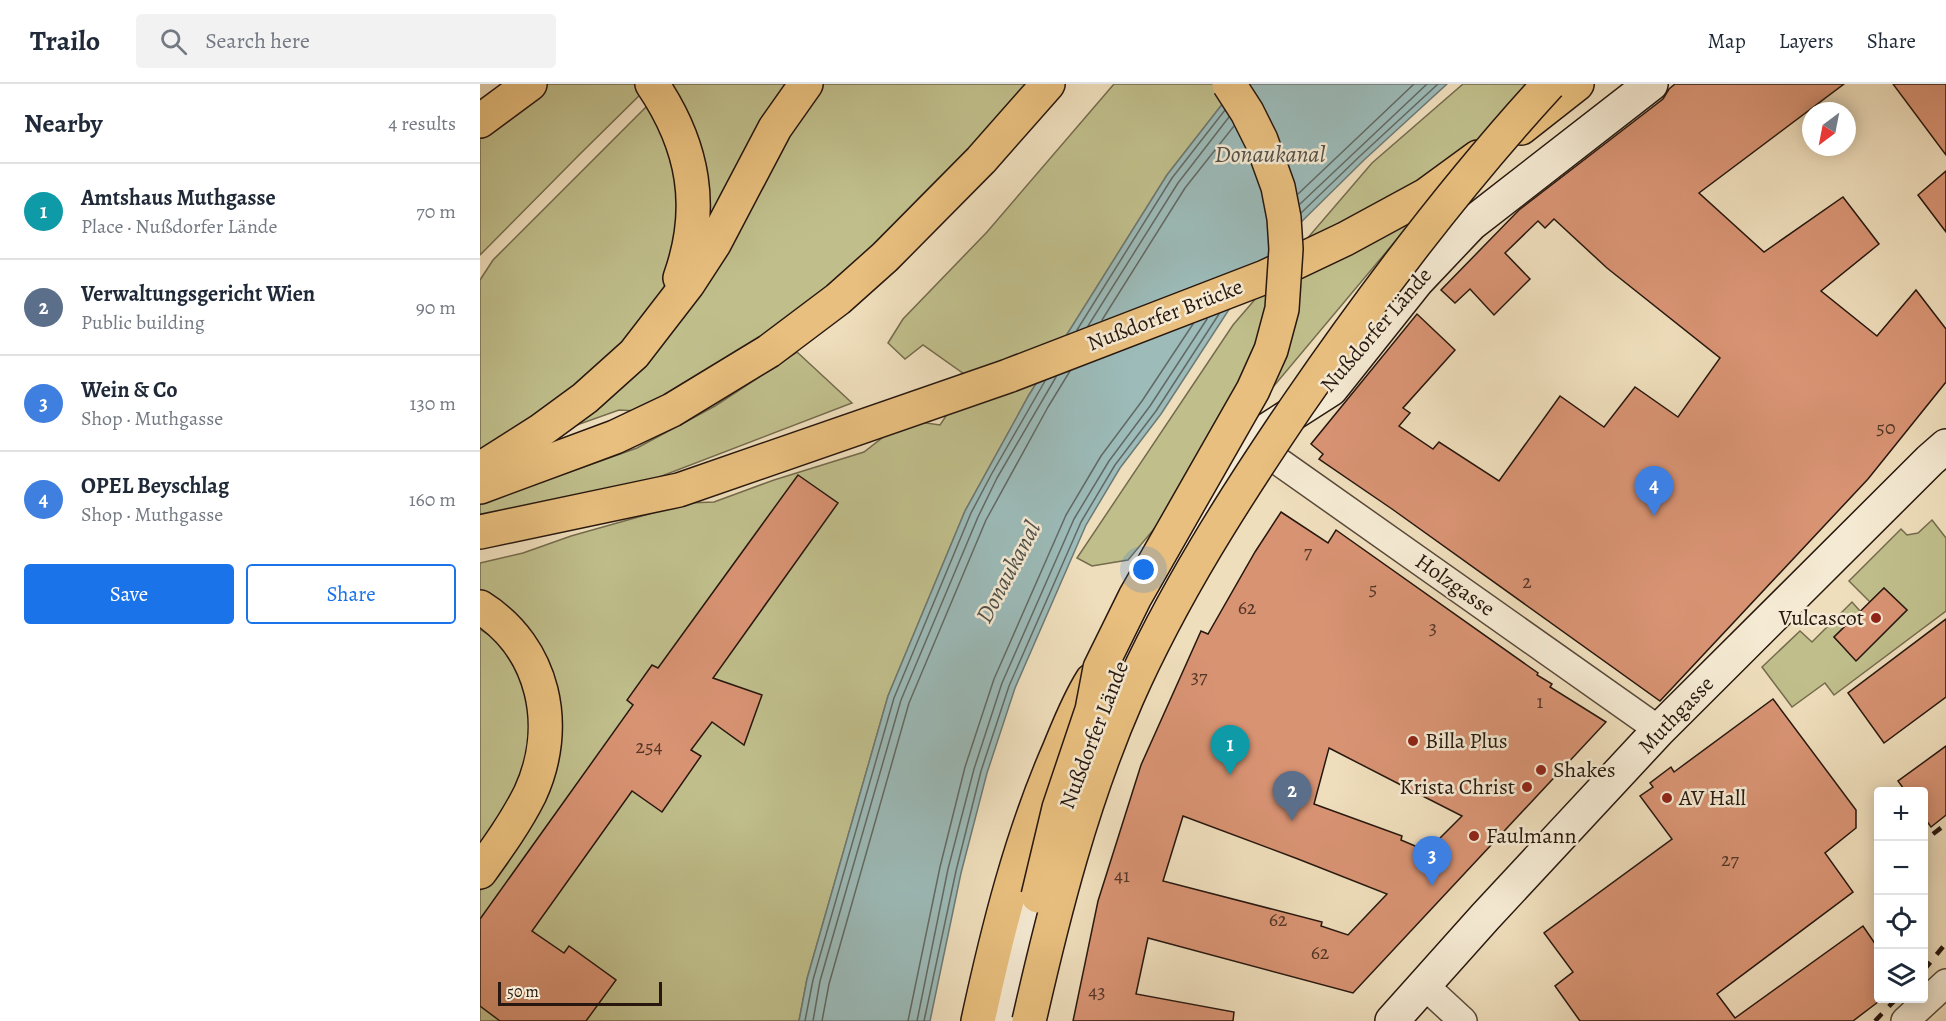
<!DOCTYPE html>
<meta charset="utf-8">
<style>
body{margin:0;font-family:Alegreya,serif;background:#f2f2f3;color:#1f2937}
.controls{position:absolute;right:18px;bottom:18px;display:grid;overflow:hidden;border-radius:6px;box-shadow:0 3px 15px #0003}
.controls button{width:54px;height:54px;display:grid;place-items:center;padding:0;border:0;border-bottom:2px solid #e0e1e3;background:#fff;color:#1f2937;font:30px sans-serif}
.compass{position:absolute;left:1322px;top:18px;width:54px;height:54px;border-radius:50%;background:#fff;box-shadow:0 3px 15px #0003;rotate:212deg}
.scale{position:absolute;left:18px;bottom:15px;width:164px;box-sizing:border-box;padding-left:6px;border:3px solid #27170e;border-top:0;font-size:16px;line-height:21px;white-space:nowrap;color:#27170e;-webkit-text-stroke:4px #f5ead3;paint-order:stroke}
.you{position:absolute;left:664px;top:486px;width:21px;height:21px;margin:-15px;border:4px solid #fff;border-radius:50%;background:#1a73e8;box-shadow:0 0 0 9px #1a73e833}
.badge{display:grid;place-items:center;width:39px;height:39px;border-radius:50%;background:#1a73e8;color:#fff;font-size:20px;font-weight:700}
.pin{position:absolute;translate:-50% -50px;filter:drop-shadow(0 2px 3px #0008)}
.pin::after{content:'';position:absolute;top:32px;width:21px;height:18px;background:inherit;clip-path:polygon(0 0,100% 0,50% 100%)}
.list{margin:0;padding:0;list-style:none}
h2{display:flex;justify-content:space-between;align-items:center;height:78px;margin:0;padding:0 24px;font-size:26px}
h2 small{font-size:20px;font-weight:400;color:#747a83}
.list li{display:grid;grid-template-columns:39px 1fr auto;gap:18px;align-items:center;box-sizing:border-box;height:96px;padding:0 24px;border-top:2px solid #e0e1e3}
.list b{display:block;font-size:22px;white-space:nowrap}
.list p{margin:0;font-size:20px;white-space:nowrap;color:#747a83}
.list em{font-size:20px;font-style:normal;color:#747a83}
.actions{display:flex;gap:12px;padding:18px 24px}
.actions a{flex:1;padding:14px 0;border:2px solid #1a73e8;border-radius:6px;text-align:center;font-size:21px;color:#1a73e8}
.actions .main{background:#1a73e8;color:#fff}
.icon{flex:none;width:33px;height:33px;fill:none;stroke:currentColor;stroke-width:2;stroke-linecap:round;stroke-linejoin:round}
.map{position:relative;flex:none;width:1466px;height:937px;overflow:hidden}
header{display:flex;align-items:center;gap:36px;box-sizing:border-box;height:84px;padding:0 30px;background:#fff;border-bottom:2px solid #e0e1e3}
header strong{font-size:28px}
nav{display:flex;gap:33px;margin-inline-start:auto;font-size:21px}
.search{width:420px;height:54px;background:#f2f2f3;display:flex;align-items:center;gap:15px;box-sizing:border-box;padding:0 21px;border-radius:6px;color:#747a83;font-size:22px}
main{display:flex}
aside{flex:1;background:#fff}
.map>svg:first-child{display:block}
</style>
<header>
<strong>Trailo</strong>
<div class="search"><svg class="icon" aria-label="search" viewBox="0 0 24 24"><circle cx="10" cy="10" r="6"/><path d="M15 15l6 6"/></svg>Search here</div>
<nav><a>Map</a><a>Layers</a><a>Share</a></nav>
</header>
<main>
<aside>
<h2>Nearby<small>4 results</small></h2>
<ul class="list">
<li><span class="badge" style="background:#0f9aa8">1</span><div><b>Amtshaus Muthgasse</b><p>Place · Nußdorfer Lände</p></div><em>70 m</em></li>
<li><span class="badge" style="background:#5c6f8a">2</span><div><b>Verwaltungsgericht Wien</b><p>Public building</p></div><em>90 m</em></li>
<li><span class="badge" style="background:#3f7fe0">3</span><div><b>Wein &amp; Co</b><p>Shop · Muthgasse</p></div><em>130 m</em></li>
<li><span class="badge" style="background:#3f7fe0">4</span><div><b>OPEL Beyschlag</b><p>Shop · Muthgasse</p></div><em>160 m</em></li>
</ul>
<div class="actions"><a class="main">Save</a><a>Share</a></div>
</aside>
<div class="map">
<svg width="1466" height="937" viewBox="0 0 1466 937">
<rect width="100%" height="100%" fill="#efdebc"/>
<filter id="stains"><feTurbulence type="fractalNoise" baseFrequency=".00333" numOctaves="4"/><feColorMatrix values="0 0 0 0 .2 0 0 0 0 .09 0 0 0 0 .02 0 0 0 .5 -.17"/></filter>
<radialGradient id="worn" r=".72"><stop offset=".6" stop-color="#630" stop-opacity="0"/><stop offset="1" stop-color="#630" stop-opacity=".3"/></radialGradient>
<g fill="#c0bf8c" stroke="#746b4d" stroke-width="1.5">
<path d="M68 0H171L99 71 0 171V53Z"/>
<path d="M189 0H312L225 152 200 91 194 177 181 212 155 251 97 305 7 363 0 365V196L13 176Z"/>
<path d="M340 0H547L474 82 423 136 360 193 299 243 246 278 157 327 139 326 80 347Z"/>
<path d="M634 0H758L687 91 549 311 485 427 408 612 327 895 319 937H0V807L26 771 75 654 0 510V479L43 469 91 452 208 419 234 418 294 396 384 368 425 336 460 341 491 295 443 261 425 275 408 259 423 235 507 148Z"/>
<path d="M983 0H1047L648 476 612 482 597 474 753 241 892 79Z"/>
<path d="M317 268 372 319 174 395 0 435V420L157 364 235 322Z"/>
<path d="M1452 436 1466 454V527L1354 611 1345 599 1312 623 1282 583 1320 547 1332 558 1372 518 1380 527 1354 553 1377 576 1427 526 1404 504 1390 518 1369 497 1421 445 1427 451 1438 449Z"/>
<path d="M0 545 13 554 24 567 41 592 52 635 43 695 0 766Z"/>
</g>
<path fill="#9cbbb9" stroke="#6d7975" stroke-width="1.5" d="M758 0H967L884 76 807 152 748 227 681 330 640 384 606 441 535 604 507 689 481 789 450 937H319L327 895 408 612 485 427 549 311 687 91Z"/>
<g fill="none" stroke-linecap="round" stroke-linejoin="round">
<g stroke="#626964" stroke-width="1.5">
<path d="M818 110 934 0"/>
<path d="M820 120 947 0"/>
<path d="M821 129 880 72 958 0"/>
<path d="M622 236 705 104 754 42"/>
<path d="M608 242 698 99 749 33"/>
<path d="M597 246 692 94 745 26"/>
<path d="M325 937 333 896 414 614 491 429 511 391 565 297"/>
<path d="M333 937 340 897 421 616 498 433 517 394 576 293"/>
<path d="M342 937 349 900 429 619 506 436 568 323 590 287"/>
<path d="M428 937 460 783 485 683 514 595 586 431 621 372 662 317 713 240"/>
<path d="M437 937 468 785 494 685 522 599 594 435 629 377 670 322 727 235"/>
<path d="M444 937 476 787 501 687 529 602 601 438 635 381 676 327 739 230"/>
</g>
</g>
<g fill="#d89373" stroke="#27170e" stroke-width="1.5" fill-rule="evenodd">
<path d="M1195 0H1364L1219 109 1284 168 1363 113 1399 160 1341 207 1397 252 1436 206 1466 245V298L1388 395 1180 617 912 425 839 375 843 370 831 360 937 230 975 266 923 324 930 329 919 342 953 365 959 358 1019 397 1080 312 1124 343 1155 303 1198 333 1240 274 1127 184 1074 135 1065 144 1058 137 1025 169 1050 195 1014 231 990 205 975 219 961 206 1039 126 1183 15 1189 5Z"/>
<path d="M1413 0H1466V71Z"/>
<path d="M1466 87V148L1438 111Z"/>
<path d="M318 391 358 419 233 594 282 611 264 661 232 638 211 666 221 672 182 728 152 707 52 847 84 869 89 862 136 896 106 937H20L0 922V835L153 621 147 616 172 581 178 584Z"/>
<path d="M801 428 848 459 856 446 1058 589 1057 591 1072 600 1070 603 1126 638 873 909 668 854 656 910 754 928 753 937H593L618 817 661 681 721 547 728 550 775 468ZM849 664 921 701 982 732 947 767 921 756 922 752 834 720ZM703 732 818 775 907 810 868 851 841 842 842 838 683 797Z"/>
<path d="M1404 504 1427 526 1376 577 1354 553Z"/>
<path d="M1466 535V613L1404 659 1368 609Z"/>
<path d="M1293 615 1376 726V744L1345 769 1373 808 1237 910 1255 934 1383 842 1398 864V918L1373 937H1100L1075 902 1093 888 1064 849 1192 755 1160 712 1173 703 1170 699 1191 683 1194 688Z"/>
<path d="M1466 662V731L1451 743 1443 732V708H1426L1418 697Z"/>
</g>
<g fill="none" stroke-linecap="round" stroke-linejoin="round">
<defs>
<g id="street">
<path d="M771 358 1179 646"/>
<path d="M944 901 983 937"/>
<path d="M1425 937 1466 899"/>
</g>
<g id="secondary">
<path d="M618 639 642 578 691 482 770 357 851 305 937 197 991 140 1171 0"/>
<path d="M529 937 541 876 567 784"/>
<path d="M912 937 1005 833 1179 646 1450 376 1466 362"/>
</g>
<g id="highway">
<path d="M172 0C214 62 225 124 200 194"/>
<path d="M0 37 50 0"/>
<path d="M1041 44 1097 0"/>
<path d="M0 385 60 347 105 314 154 270 208 200 234 160 295 44 326 0"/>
<path d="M0 403 135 353 192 326 289 267 358 215 405 173 501 76 568 0"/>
<path d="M0 448 199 406 528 292 785 193 865 155 946 111 998 73"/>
<path d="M0 523C65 564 81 643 50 710 36 738 18 763 0 788"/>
<path d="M498 937C518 845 541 753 579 666 589 642 598 618 612 596"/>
</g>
</defs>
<use href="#street" stroke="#59493a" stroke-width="30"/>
<use href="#secondary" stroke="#27170e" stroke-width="36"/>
<use href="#highway" stroke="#27170e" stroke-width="36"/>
<use href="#street" stroke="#f5ead3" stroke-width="27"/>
<use href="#secondary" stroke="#f5ead3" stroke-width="33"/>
<use href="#highway" stroke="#e8bf7e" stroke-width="33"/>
<g stroke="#27170e" stroke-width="4.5" stroke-dasharray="10 10" stroke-linecap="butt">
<path d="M1453 750 1466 740"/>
<path d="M1444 886 1466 859"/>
<path d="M1395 937 1417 914"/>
</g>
<defs>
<g id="highway-bridge">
<path d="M558 812 579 724 612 626 620 584 655 513 773 306 791 266 802 225 806 165 804 134 798 103 781 56 767 28 749 0"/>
<path d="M549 937C574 827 602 717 647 614 693 510 754 415 817 322 894 210 977 100 1069 0"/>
</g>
</defs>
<use href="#highway-bridge" stroke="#27170e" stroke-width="36" stroke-linecap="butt"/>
<use href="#highway-bridge" stroke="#e8bf7e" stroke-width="33"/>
</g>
<g fill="#8f2418" stroke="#f5ead3" stroke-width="2">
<circle cx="1396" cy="534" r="6"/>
<circle cx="933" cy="657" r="6"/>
<circle cx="1061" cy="686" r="6"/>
<circle cx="1047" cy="703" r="6"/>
<circle cx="1187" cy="714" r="6"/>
<circle cx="994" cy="752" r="6"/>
</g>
<g text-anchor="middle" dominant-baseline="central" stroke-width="5" stroke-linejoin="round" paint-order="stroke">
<g font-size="20" fill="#533627">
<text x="1406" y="343">50</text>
<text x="828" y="467">7</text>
<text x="1047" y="497">2</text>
<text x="893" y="504">5</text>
<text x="767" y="523">62</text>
<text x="953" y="543">3</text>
<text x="719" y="592">37</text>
<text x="1060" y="617">1</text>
<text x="169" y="662">254</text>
<text x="1250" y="775">27</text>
<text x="642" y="791">41</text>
<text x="798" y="835">62</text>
<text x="840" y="868">62</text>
<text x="617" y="907">43</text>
</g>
<g font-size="22" fill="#27170e" stroke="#f5ead3">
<text transform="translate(685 231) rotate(-21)">Nußdorfer Brücke</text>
<text transform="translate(896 246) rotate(-49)">Nußdorfer Lände</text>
<text transform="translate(975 501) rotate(35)">Holzgasse</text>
<text transform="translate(1196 631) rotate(-46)">Muthgasse</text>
<text transform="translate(614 651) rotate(-69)">Nußdorfer Lände</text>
</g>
<g font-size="22" fill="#27170e" stroke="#f5ead3" text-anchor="start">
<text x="1384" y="534" text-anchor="end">Vulcascot</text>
<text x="945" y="657">Billa Plus</text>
<text x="1073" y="686">Shakes</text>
<text x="1035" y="703" text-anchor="end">Krista Christ</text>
<text x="1199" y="714">AV Hall</text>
<text x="1006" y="752">Faulmann</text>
</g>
<g font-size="24" font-style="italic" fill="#50504a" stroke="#f5ead3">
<text x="790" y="70">Donaukanal</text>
<text transform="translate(528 488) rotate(-62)">Donaukanal</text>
</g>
</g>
<rect width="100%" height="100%" filter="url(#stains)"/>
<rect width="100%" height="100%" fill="url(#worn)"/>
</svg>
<div class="controls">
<button>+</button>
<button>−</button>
<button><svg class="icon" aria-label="locate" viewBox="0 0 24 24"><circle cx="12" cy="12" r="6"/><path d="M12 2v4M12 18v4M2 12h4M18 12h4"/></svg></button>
<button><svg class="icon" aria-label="layers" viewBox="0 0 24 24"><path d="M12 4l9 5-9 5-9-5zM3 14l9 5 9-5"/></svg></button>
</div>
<svg class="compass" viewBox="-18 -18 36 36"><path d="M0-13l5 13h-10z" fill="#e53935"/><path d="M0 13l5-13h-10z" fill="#747a83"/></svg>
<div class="scale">50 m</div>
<div class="you"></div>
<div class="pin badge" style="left:750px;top:691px;background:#0f9aa8">1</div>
<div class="pin badge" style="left:812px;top:737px;background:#5c6f8a">2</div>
<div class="pin badge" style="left:952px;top:802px;background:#3f7fe0">3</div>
<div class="pin badge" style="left:1174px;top:432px;background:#3f7fe0">4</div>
</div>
</main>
